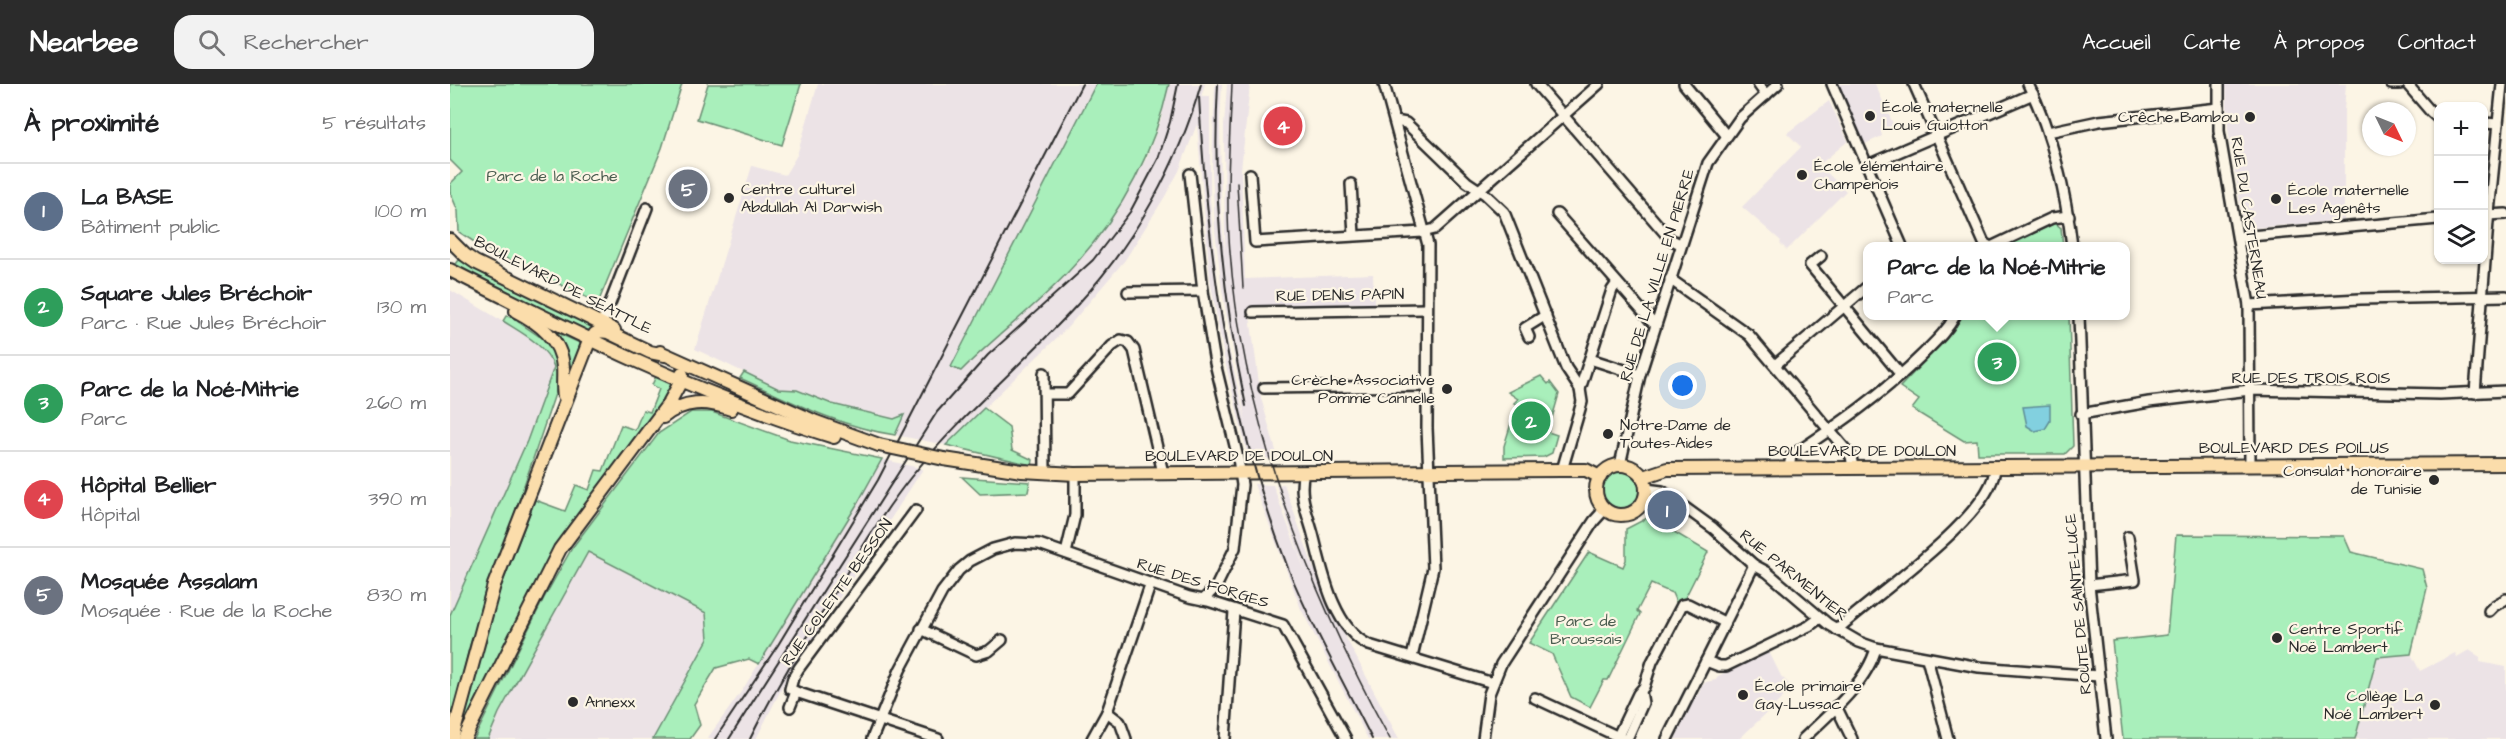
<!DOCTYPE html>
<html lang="fr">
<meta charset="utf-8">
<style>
body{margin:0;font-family:"Architects Daughter",sans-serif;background:#f2f2f2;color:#202124}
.controls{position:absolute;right:18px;top:18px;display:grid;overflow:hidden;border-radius:12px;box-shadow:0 2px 4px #0004}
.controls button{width:54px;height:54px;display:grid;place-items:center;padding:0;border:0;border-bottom:2px solid #e0e0e0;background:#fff;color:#202124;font:30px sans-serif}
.compass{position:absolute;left:1912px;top:18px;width:54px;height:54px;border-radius:50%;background:#fff;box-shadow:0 2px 4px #0004;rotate:133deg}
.you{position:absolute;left:1233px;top:302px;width:21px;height:21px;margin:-15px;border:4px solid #fff;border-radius:50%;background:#1a73e8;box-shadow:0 0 0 9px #1a73e833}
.badge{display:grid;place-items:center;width:39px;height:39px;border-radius:50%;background:#2b2b2b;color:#fff;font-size:20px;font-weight:700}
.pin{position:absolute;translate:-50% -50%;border:3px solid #fff;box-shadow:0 2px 6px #0006}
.popup{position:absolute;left:1413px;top:158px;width:267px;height:78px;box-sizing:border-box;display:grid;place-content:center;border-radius:12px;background:#fff;filter:drop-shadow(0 2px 4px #0005);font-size:20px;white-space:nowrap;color:#757577}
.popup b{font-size:22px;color:#202124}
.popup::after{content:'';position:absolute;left:50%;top:100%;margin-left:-12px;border:12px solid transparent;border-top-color:#fff}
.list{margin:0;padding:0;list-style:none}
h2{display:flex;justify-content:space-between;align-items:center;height:78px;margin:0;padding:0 24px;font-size:26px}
h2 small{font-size:20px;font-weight:400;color:#757577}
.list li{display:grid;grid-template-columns:39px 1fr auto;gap:18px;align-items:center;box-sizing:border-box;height:96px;padding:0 24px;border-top:2px solid #e0e0e0}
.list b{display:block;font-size:22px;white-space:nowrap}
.list p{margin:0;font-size:20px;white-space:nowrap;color:#757577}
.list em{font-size:20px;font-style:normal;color:#757577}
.icon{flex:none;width:33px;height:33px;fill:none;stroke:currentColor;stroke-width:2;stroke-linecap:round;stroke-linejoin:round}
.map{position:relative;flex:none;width:2056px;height:655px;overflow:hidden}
header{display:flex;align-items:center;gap:36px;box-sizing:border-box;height:84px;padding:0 30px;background:#2b2b2b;color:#fff}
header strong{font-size:28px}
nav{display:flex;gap:33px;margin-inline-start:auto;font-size:21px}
.search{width:420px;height:54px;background:#f2f2f2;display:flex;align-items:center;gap:15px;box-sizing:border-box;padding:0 21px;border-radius:18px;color:#757577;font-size:22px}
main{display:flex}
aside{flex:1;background:#fff}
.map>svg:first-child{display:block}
</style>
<header>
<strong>Nearbee</strong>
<div class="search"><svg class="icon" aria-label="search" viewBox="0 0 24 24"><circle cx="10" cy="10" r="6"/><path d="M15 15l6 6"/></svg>Rechercher</div>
<nav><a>Accueil</a><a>Carte</a><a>À propos</a><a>Contact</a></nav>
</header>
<main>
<aside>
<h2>À proximité<small>5 résultats</small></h2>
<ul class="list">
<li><span class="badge" style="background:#5c6f8a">1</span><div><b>La BASE</b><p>Bâtiment public</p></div><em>100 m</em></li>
<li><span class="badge" style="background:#2e9e5b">2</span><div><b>Square Jules Bréchoir</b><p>Parc · Rue Jules Bréchoir</p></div><em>130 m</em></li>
<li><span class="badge" style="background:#2e9e5b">3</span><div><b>Parc de la Noé-Mitrie</b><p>Parc</p></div><em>260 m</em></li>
<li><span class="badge" style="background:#e0444e">4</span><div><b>Hôpital Bellier</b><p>Hôpital</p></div><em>390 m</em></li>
<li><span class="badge" style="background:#6b7280">5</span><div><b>Mosquée Assalam</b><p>Mosquée · Rue de la Roche</p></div><em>830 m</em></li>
</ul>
</aside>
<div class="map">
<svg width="2056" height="655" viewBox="0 0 2056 655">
<rect width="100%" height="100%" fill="#fcf5e5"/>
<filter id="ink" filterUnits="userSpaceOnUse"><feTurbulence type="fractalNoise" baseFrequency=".0167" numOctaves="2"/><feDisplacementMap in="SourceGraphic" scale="12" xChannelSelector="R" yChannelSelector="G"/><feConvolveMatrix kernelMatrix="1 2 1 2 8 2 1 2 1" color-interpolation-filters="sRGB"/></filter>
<g filter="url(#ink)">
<g fill="#ece3e6">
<path d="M368 0H646L501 283 511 287 618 189 649 153 673 117 697 73 711 35 719 0H755L751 13 760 12V115L768 206 777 256 796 338 772 206 765 146 762 85 765 0H772L770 37 771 128 775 169 774 42 777 0H800L791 86 795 195 923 190 924 219H900L899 224 799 225 811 314 828 374 799 377 774 273 760 195 747 40 729 87 714 114 675 176 618 243 496 361 445 351 453 331 444 335 382 320 347 306 329 305 245 265 302 82 335 91 347 71Z"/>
<path d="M1386 0H1425L1444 42 1431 48 1432 52 1413 61Z"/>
<path d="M1776 0H1896L1894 27V136L1803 144 1793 136 1778 45Z"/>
<path d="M1379 17 1398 57 1369 81 1396 107 1337 166 1330 159 1331 157 1292 123 1351 63 1337 49Z"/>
<path d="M0 206 74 250 100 271 104 283 77 357 0 531Z"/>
<path d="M432 375 473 385 336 596 306 655H257L291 608 315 570 406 422Z"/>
<path d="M804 400 823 401 856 490 826 401 834 400 864 485H867L893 548 949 655H918L851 525Z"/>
<path d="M138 468 256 529 258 555 236 599 203 655H38L49 629Z"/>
<path d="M2019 566 2030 573V578L2056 583V655H1905L1927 572 1961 570 1970 587 2005 569 2007 573Z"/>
<path d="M1319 568 1331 592 1343 604 1289 655H1225L1244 616 1250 609V604L1256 598 1266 596 1268 592Z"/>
</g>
<g fill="#a9efbb" stroke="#6a8d73" stroke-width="1.5">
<path d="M0 0H232L212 64 148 219 29 161 9 148 8 127 0 108V100L12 88 0 76Z"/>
<path d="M258 0H351L332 61 247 35Z"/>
<path d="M646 0H719C703 73 670 133 619 187 586 223 545 252 511 287L501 283Z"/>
<path d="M1605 139 1611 144 1613 162H1555Z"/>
<path d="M11 173 151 243 140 249 4 183Z"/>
<path d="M56 232 61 233 89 252 92 250C105 270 110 277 108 301L20 561 0 642V531L77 357 104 283C96 261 72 249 53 237Z"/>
<path d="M1512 232H1619L1623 362 1615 370H1528L1527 356 1514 357 1462 325 1469 316 1450 303 1503 247Z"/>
<path d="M99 245 132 260 121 293 118 292Z"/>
<path d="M294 288 329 305 347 306 382 320 444 335 454 331 445 351C390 343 340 317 290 294Z"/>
<path d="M206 292 224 302 217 315 112 452 13 648 10 646 40 531 85 416 115 427 126 401 139 406 146 386 153 387 171 341 185 346 193 326 200 328 209 305 202 301Z"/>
<path d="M1091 292 1098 300 1100 298 1109 310 1098 348 1107 351 1102 369 1094 373 1054 374V362L1067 320 1064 319 1068 315 1058 308Z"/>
<path d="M534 324 559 343 562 366 583 376 582 381 496 361Z"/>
<path d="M241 328H262L340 356 432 375 406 422 309 580 299 575 266 584 244 620 250 641 240 655H203L258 555 256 529 138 468 49 629 38 655H24L94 514 122 464 209 349Z"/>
<circle cx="1171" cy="406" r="19"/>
<path d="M512 393 580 398 578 408 530 410Z"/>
<path d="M1199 433 1258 468 1235 514 1226 518 1222 509 1201 500 1187 527 1190 530 1158 596H1154L1140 623 1121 613 1102 570 1079 559 1139 468 1173 483 1176 476V445Z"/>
<path d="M1726 451 1894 452 1901 468 1972 485 1977 504 1961 570 1927 573 1905 655H1673L1662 557 1717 551Z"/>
</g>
<path fill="#82d0df" stroke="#5f8e97" stroke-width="1.5" d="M1600 321V337L1595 345 1585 347 1577 342 1573 323Z"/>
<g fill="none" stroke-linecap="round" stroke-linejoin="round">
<defs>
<g id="minor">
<path d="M934 0 978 161 977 344 983 484 962 573"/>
<path d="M1086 0 1220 155 1230 160"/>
<path d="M1234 0 1276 51"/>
<path d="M1308 0 1316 11"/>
<path d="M1382 0 1452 162"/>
<path d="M1464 0 1534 159 1539 162"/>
<path d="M1578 0C1602 48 1616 110 1622 162"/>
<path d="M1769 0V47L1799 221 1800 381"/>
<path d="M1941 0H1950"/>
<path d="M1957 0 1981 28 1988 34"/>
<path d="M945 37 956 39 1017 98 1035 110 1054 128 1116 284 1130 305 1132 318 1112 386"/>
<path d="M2034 39 2048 40"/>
<path d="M1598 48 1649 37 1769 24"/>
<path d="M1418 81 1583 10"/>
<path d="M740 90 753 207 765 279 788 374 792 401 785 464 766 503 753 516"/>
<path d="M800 90 805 158 973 148 985 145 1149 0"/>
<path d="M901 100 904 151"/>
<path d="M1107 130 1202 238"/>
<path d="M2036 131 2056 130"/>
<path d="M1789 153 1988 135"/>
<path d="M1543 162 1602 134 1619 132"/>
<path d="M1371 172 1360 181 1451 291"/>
<path d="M1220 195 1299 251 1401 372 1403 384"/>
<path d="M678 208 753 207"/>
<path d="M1799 221 1910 215 2056 212"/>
<path d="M803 228 977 225"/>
<path d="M1629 232 1639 501 1656 655"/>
<path d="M152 240 197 124"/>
<path d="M1079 253 1075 244 1096 231"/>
<path d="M1140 275 1190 291"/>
<path d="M1325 281 1418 202"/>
<path d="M594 289 595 388"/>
<path d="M814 304 978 302"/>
<path d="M1130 305 1162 206 1167 199"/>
<path d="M2025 309 2038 138 2052 0"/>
<path d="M595 310H618L662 262 671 256 678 258 684 266 713 389"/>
<path d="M1631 330 1699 318 1800 306 1990 310 2056 307"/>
<path d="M1170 381 1190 291 1258 79 1290 34 1328 0"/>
<path d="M1339 384 1341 372C1388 341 1433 310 1473 270 1485 258 1497 247 1505 232"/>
<path d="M854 388C848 410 857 428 863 450 872 485 883 545 919 561L1043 599"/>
<path d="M1196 405 1212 407 1263 444 1304 481 1317 488 1378 540 1409 558 1426 564 1529 583 1649 592"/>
<path d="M616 469 625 431V390"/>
<path d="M1639 501 1685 496 1678 453"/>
<path d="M2039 527 2044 522 2056 515"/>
<path d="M471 545 526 571 539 567 552 556"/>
<path d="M1387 546C1422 513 1545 430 1545 383"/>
<path d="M1477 574 1498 655"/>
<path d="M1256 577 1269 582H1276L1359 542 1370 534"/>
<path d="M346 608 340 605 343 594 349 584 466 426"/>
<path d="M1085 614 1173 655"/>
<path d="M1386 622 1402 655"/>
<path d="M340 623 346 608 488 655"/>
<path d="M1168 652 1188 610 1194 603 1202 578 1232 521 1238 520 1274 538"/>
<path d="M422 655 450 586 492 508 509 486 520 477 543 465 565 459 589 460 739 513 758 517 833 541 896 655"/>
<path d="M642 655 657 628"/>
<path d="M676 655 670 638 657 628 701 499"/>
<path d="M775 655 784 527"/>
<path d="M1033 655 1039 610 1051 580 1144 437 1155 425"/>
<path d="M1177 655 1193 619 1191 608"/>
<path d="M1217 655 1304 481"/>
<path d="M1353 655C1378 631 1417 599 1426 564"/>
</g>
<g id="major">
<path d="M0 156 15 171 25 178 164 246"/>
<path d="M0 186C124 249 250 312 384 353"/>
<path d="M66 227C89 239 111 255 113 283 114 293 112 302 114 312"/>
<path d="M210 268 366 338 429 361"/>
<path d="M213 333C234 316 256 316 281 325"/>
<path d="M494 375 572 387 625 390 1112 386H1136L1150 393"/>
<circle cx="1171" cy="406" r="25"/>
<path d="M1193 393 1217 385 2056 380"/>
<path d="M2 655 44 501 138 260 145 250 150 247 158 248 200 268 215 271"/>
<path d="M14 655 110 465 219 319 231 297 232 290"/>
</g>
</defs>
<use href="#minor" stroke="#2b2b2b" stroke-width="14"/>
<use href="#major" stroke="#2b2b2b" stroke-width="16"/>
<use href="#minor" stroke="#fcf5e5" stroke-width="9"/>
<use href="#major" stroke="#fbddab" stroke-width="12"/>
<g stroke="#2b2b2b" stroke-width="1.5">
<path d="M782 0C780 51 776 103 779 154 790 331 856 501 940 655"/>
<path d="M787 99 793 204"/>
</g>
<g stroke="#2b2b2b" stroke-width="2">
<path d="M768 0C762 109 773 216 796 322"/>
<path d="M749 13C758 175 779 332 838 484 862 543 894 599 922 655"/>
<path d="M265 655 328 561 428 396 632 0"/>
<path d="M279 655 487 328 538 271 643 176 680 128 708 75 720 38 728 0"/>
<path d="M300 655C323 608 351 563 379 518 405 475 430 432 461 393 512 330 574 279 628 220 685 158 728 81 751 0"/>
</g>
<defs>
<path id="major-bridge" d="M429 361 494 375"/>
</defs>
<use href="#major-bridge" stroke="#2b2b2b" stroke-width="16" stroke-linecap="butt"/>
<use href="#major-bridge" stroke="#fbddab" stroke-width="12"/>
</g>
</g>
<g fill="#2b2b2b" stroke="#fcf5e5" stroke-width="2">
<circle cx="1420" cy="32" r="6"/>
<circle cx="1800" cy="33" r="6"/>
<circle cx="1352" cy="91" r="6"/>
<circle cx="279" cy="114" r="6"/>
<circle cx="1826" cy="115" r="6"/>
<circle cx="997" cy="305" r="6"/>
<circle cx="1158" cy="350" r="6"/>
<circle cx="1984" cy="396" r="6"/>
<circle cx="1827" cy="554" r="6"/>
<circle cx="1293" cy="611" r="6"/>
<circle cx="123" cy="618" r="6"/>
<circle cx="1985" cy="621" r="6"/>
</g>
<g text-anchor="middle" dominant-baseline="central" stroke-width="4.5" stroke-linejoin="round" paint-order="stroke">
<g font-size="16" fill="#2b2b2b" stroke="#fcf5e5" text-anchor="start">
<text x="1432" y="23">École maternelle<tspan x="1432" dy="18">Louis Guiotton</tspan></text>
<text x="1788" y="33" text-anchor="end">Crêche Bambou</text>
<text x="1364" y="82">École élémentaire<tspan x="1364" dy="18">Champenois</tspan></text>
<text x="291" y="105">Centre culturel<tspan x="291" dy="18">Abdullah Al Darwish</tspan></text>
<text x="1838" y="106">École maternelle<tspan x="1838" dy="18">Les Agenêts</tspan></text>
<text x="985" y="296" text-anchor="end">Crèche Associative<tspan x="985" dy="18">Pomme Cannelle</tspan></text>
<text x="1170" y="341">Notre-Dame de<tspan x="1170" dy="18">Toutes-Aides</tspan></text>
<text x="1972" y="387" text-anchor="end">Consulat honoraire<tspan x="1972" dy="18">de Tunisie</tspan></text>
<text x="1839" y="545">Centre Sportif<tspan x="1839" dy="18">Noë Lambert</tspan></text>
<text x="1305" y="602">École primaire<tspan x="1305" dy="18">Gay-Lussac</tspan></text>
<text x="1973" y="612" text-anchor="end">Collège La<tspan x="1973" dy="18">Noé Lambert</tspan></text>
<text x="135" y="618">Annexx</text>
</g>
<g font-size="16" fill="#4a5c4f" stroke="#fcf5e5">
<text x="102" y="92">Parc de la Roche</text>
<text x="1136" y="537">Parc de<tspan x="1136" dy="18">Broussais</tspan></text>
</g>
<g font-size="16" fill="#2b2b2b" stroke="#fcf5e5">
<text transform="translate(1799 134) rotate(81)">RUE DU CASTERNEAU</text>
<text transform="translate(1207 191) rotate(-73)">RUE DE LA VILLE EN PIERRE</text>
<text transform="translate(113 201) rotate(27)">BOULEVARD DE SEATTLE</text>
<text transform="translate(890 211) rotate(-1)">RUE DENIS PAPIN</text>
<text x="1861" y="294">RUE DES TROIS ROIS</text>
<text x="1844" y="364">BOULEVARD DES POILUS</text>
<text x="1412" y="367">BOULEVARD DE DOULON</text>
<text x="789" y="372">BOULEVARD DE DOULON</text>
<text transform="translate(1344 491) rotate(39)">RUE PARMENTIER</text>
<text transform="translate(753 499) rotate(17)">RUE DES FORGES</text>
<text transform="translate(387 508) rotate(-54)">RUE COLETTE BESSON</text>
<text transform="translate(1628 520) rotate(-95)">ROUTE DE SAINTE-LUCE</text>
</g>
</g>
</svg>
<div class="controls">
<button>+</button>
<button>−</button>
<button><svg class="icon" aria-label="layers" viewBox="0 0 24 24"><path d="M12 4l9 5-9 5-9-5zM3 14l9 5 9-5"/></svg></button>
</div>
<svg class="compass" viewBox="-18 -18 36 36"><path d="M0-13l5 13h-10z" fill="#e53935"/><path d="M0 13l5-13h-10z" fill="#757577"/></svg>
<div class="you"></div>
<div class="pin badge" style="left:1217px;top:426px;background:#5c6f8a">1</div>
<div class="pin badge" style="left:1081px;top:337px;background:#2e9e5b">2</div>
<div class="pin badge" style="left:1547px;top:278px;background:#2e9e5b">3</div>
<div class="popup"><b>Parc de la Noé-Mitrie</b>Parc</div>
<div class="pin badge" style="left:833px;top:42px;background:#e0444e">4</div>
<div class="pin badge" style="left:238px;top:105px;background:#6b7280">5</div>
</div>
</main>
